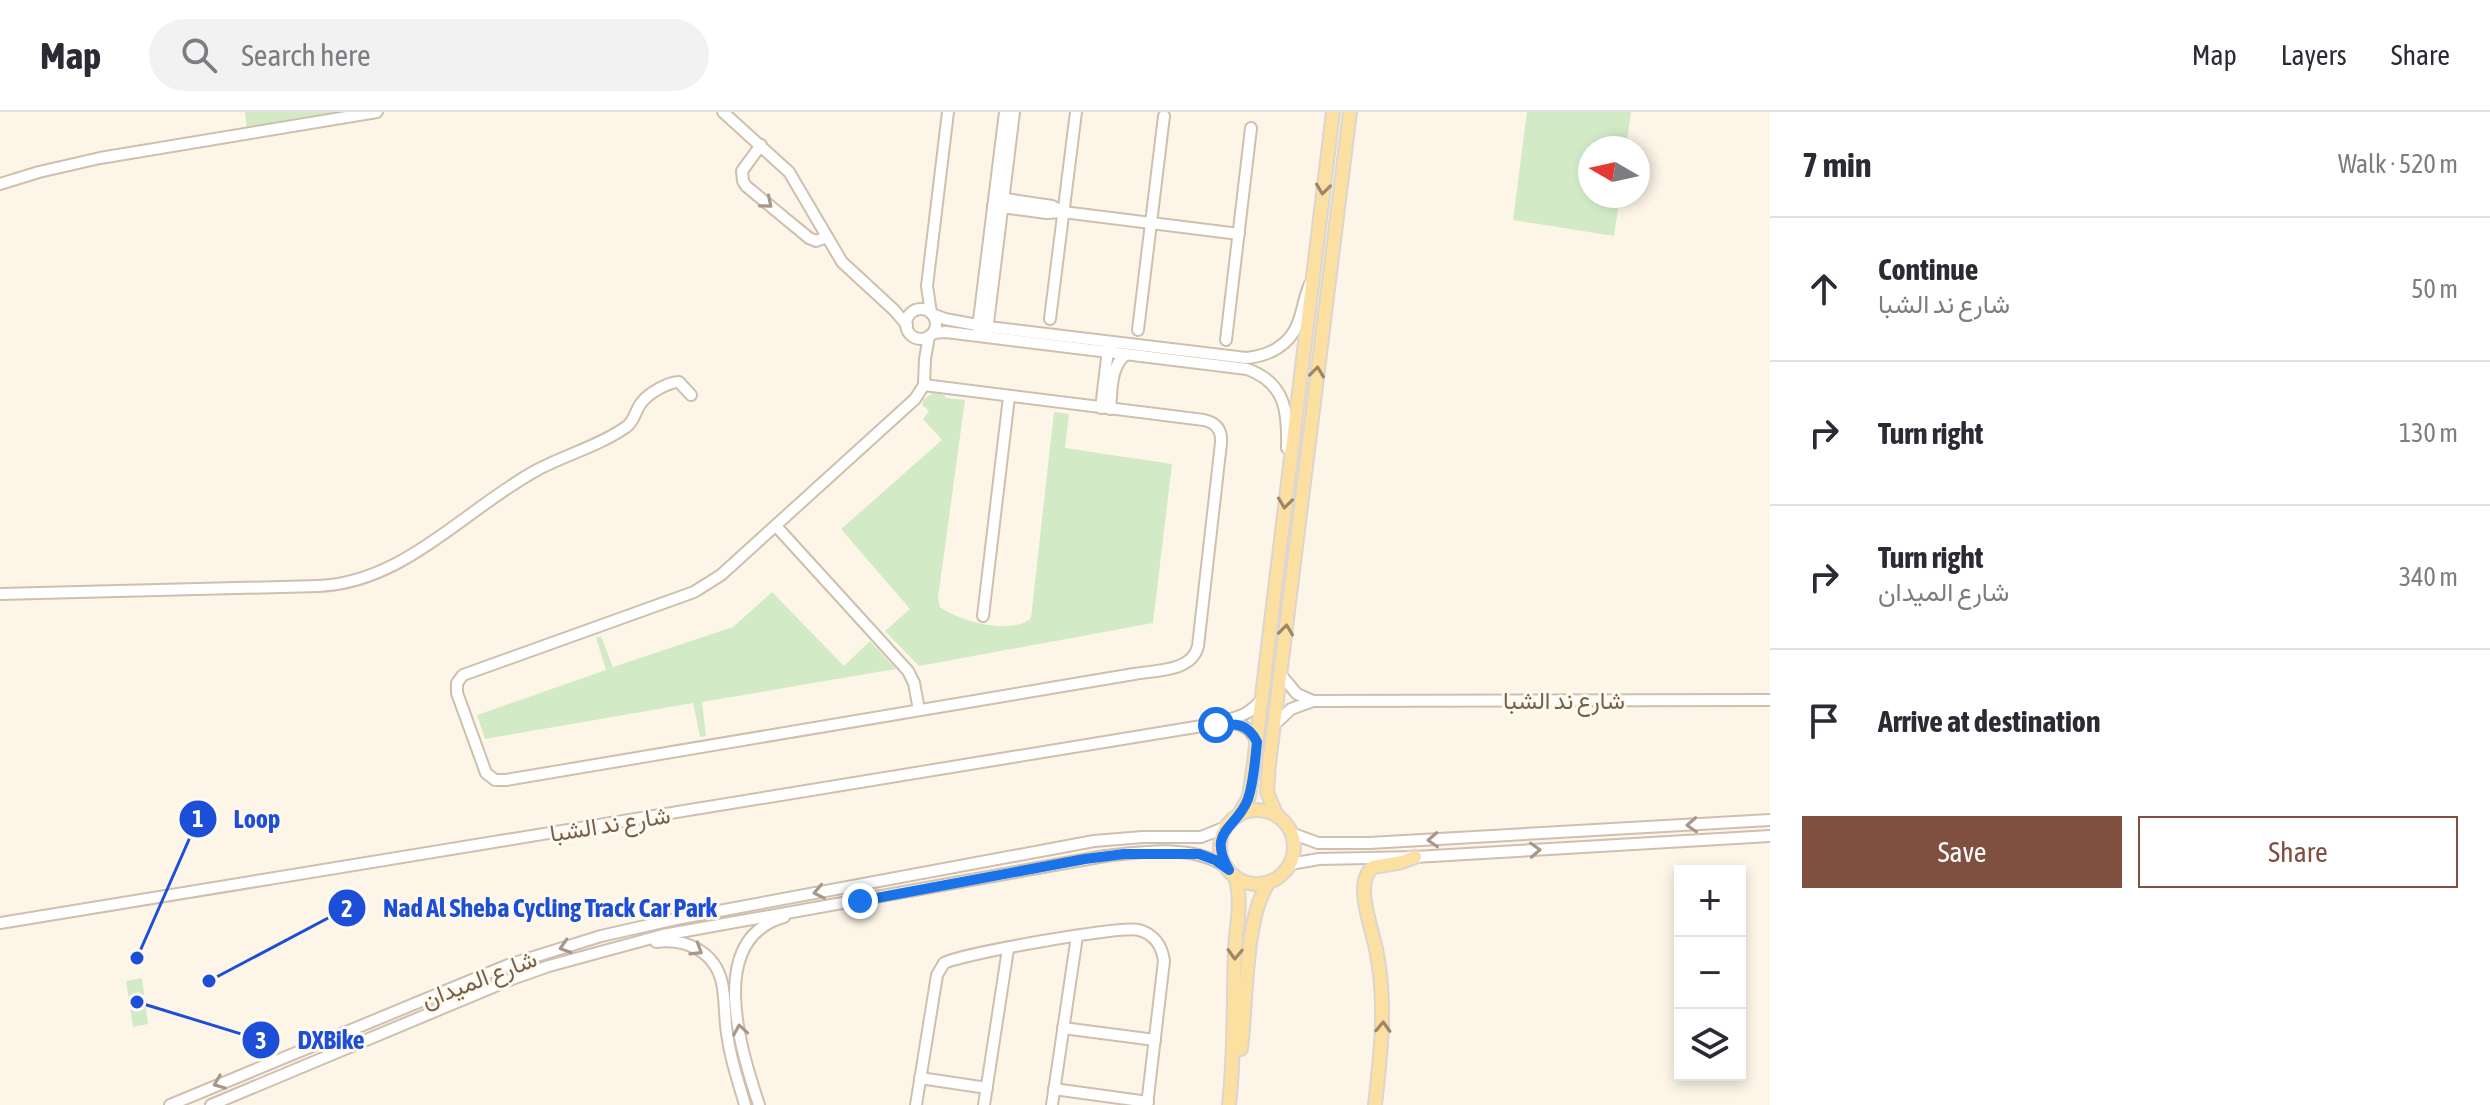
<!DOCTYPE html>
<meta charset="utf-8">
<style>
body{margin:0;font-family:"Asap Condensed",Vazirmatn,sans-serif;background:#f2f2f3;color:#2b2b33}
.controls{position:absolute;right:24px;bottom:24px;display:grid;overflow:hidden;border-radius:0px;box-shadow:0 4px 12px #0003}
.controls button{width:72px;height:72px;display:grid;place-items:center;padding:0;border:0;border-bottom:2px solid #e1e1e2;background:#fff;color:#2b2b33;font:40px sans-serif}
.compass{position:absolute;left:1578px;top:24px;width:72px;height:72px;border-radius:50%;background:#fff;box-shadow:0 4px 12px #0003;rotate:279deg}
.stop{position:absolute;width:24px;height:24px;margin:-18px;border:6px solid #1a73e8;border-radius:50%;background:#fff}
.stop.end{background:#1a73e8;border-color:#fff;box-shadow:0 2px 8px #0008}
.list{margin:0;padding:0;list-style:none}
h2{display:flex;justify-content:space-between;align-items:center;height:104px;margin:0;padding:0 32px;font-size:34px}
h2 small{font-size:26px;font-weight:400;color:#7c7c81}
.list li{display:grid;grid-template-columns:52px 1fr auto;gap:24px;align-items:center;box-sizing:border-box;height:144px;padding:0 32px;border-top:2px solid #e1e1e2}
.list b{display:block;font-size:30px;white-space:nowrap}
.list p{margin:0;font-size:26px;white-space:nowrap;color:#7c7c81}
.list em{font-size:26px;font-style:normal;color:#7c7c81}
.actions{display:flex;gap:16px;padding:24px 32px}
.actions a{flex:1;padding:18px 0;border:2px solid #7f4f3f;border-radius:0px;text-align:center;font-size:28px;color:#7f4f3f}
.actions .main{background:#7f4f3f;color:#fff}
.icon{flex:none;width:44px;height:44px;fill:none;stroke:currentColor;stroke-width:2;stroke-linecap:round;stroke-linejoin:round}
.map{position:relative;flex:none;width:1770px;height:993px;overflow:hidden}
header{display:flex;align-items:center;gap:48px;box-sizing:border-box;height:112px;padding:0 40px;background:#fff;border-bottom:2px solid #e1e1e2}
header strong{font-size:38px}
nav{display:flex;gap:44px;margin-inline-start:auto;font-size:28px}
.search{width:560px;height:72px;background:#f2f2f3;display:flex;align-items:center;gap:20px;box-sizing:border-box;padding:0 28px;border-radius:44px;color:#7c7c81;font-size:30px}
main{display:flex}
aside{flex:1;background:#fff}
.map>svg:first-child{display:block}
</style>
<header>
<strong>Map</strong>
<div class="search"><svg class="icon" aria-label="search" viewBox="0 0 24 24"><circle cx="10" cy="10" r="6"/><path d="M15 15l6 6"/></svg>Search here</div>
<nav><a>Map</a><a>Layers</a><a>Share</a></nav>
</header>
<main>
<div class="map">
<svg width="1770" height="993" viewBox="0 0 1770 993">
<rect width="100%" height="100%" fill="#fdf6e8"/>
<g fill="#d2ebc6">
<path d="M245 0H350L247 17Z"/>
<path d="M1527 0H1631L1626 36H1590V84H1620L1614 124 1513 108Z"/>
<path d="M932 281 944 283 946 286 965 288 938 486 940 495C960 509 1011 524 1031 506L1054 300 1069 302 1065 336 1172 352 1153 511 919 554 885 519 910 497 841 417 942 328 923 307 929 299 922 293 923 288Z"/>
<path d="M772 480 844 554 870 529 896 557 702 590 706 624 700 625 693 591 485 627 477 603 606 558 596 526 601 524 613 555 733 515Z"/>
<path d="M142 866 148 912 133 915 126 869Z"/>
</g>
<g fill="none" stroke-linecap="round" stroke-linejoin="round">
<defs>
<g id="minor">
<path d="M723 0 789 60 842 150 894 198 907 213"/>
<path d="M761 33 742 59 743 69 746 74 809 126 816 129 827 125"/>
<path d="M0 72 39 60 100 46 377 0"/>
<path d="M1000 86 1052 94 1063 100"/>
<path d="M993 94 1047 101 1063 100 1239 122"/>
<circle cx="921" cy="212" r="15"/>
<path d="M931 201 927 174 948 0"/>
<path d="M932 202 945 207 988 215 1246 246C1269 244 1290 233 1298 211 1303 198 1304 185 1310 172"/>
<path d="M1050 207 1076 0"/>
<path d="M978 216 1005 0"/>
<path d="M1138 218 1164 4"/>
<path d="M987 219 1014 0"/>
<path d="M933 221 946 220 1247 257C1286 271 1288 300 1287 336"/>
<path d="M1226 228 1251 16"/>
<path d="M924 273 1204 308C1217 311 1222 319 1221 331L1198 534C1192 560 1156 558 1134 562L506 668H495L486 661 457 581V571L463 563 694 480 721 463 915 287Z"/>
<path d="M924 273 925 247 929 224"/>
<path d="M1101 296 1108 238 1111 236"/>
<path d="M1110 297C1112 278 1110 255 1126 242"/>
<path d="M776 414 908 559 914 571 919 598"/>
<path d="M0 482 319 474C405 470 465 397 537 358 565 343 601 333 626 315 635 309 635 298 642 290 649 281 668 270 679 270L691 283"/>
<path d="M983 504 1009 285"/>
<path d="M1281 563 1297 582 1313 589"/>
<path d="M1230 611C1244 612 1251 618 1257 630"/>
<path d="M1275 612 1291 597 1313 589 1770 588"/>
<path d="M1291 721 1318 731H1369L1770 708"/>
<path d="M1290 752 1319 747 1415 745 1770 724"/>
<path d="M0 811 1208 613C1232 605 1245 608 1262 587"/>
<path d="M656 830C685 826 715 839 722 871 726 889 724 909 728 927 731 950 739 971 745 993"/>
<path d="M1063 916 1155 928"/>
<path d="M920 966 987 976"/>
<path d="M1054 977 1148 990"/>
<path d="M170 993 508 853 601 824 676 807 1094 729 1143 725H1201L1226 715"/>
<path d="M211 993 512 867 549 854 663 823 1105 744C1143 740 1198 731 1229 758"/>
<path d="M759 993C741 938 705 827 784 805"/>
<path d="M916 993 937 863 944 851C962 842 1121 813 1139 818 1154 822 1162 834 1164 849L1147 993"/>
<path d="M984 993 1008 837"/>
<path d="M1052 993 1077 824"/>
</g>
<g id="major">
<circle cx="1257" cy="735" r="37"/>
<path d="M1238 704 1249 685 1254 650 1333 0"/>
<path d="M1277 704 1267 680 1269 652 1350 0"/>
<path d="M1241 937C1247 892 1244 805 1269 770"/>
<path d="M1229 993C1235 941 1233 890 1235 838 1236 813 1243 790 1235 765"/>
<path d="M1375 993C1381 940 1387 890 1376 837 1372 815 1353 771 1373 755L1402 750 1415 745"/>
</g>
</defs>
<use href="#minor" stroke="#cfbfae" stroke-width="14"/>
<use href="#major" stroke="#dcd5d0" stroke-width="16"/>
<use href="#minor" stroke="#fff" stroke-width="10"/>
<use href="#major" stroke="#fbe0a1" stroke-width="12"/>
</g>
<defs><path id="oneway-chevron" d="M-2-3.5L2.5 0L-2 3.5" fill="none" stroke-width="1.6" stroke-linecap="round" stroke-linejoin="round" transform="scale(2)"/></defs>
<g stroke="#9f8666">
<use href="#oneway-chevron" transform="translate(1323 77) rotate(97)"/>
<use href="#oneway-chevron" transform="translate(1317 260) rotate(-83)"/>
<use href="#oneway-chevron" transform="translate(1285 391) rotate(97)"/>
<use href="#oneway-chevron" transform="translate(1286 518) rotate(-83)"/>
<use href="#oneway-chevron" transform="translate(1235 842) rotate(92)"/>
<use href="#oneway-chevron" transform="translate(1383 915) rotate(-88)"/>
</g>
<g stroke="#a7978b">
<use href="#oneway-chevron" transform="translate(767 91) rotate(40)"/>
<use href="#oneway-chevron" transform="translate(1692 713) rotate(177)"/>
<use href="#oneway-chevron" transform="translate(1433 728) rotate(177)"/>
<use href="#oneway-chevron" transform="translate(1535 738) rotate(-3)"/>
<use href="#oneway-chevron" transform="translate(819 780) rotate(169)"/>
<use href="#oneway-chevron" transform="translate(565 835) rotate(163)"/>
<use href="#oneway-chevron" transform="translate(697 838) rotate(32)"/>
<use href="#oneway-chevron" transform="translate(740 918) rotate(-99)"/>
<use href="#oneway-chevron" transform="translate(219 971) rotate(158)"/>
</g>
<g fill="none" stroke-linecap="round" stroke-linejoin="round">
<path stroke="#1a73e8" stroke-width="10" d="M860 789 1085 747 1124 742H1199L1215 748 1229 758C1206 718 1237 717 1248 687 1254 669 1255 648 1257 630 1248 611 1235 611 1216 613"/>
</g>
<g text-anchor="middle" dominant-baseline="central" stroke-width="6" stroke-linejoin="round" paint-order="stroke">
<g font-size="24" fill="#785f4c" stroke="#fffaef">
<text x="1564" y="588">شارع ند الشبا</text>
<text transform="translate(610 712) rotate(-9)">شارع ند الشبا</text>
<text transform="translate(479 867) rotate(-21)">شارع الميدان</text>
</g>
</g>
<path fill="none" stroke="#1d4ed8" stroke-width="3" d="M137 846L198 707M209 869L347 796M137 890L261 928"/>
<g fill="#1d4ed8" stroke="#fffaef" stroke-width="3">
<circle cx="137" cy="846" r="8"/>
<circle cx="209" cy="869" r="8"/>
<circle cx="137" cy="890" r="8"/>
<circle cx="198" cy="707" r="20"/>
<circle cx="347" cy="796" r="20"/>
<circle cx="261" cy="928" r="20"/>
</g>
<g font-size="24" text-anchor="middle" font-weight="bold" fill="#fff">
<text x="198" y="715">1</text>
<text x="347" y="805">2</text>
<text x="261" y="937">3</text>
</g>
<g font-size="26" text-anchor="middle" font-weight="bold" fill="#1d4ed8" stroke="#fffaef" stroke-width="6" stroke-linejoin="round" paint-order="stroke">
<text x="257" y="716">Loop</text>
<text x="550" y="805">Nad Al Sheba Cycling Track Car Park</text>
<text x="331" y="937">DXBike</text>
</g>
</svg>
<div class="controls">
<button>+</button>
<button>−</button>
<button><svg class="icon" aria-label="layers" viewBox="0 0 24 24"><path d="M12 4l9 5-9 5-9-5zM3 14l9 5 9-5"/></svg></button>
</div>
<svg class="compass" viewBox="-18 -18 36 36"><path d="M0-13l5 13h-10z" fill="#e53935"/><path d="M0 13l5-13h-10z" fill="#7c7c81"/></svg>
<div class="stop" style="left:1216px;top:613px"></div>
<div class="stop end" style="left:860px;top:789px"></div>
</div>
<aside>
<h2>7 min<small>Walk · 520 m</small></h2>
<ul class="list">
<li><svg class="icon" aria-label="ahead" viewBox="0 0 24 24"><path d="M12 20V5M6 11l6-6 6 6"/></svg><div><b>Continue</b><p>شارع ند الشبا</p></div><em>50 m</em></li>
<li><svg class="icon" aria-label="right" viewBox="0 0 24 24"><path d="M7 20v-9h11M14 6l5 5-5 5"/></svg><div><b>Turn right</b></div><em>130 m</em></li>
<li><svg class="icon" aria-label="right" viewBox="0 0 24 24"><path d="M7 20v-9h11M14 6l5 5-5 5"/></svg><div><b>Turn right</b><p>شارع الميدان</p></div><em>340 m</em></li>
<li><svg class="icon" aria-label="arrive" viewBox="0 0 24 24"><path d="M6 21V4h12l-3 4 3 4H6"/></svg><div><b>Arrive at destination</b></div></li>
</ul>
<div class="actions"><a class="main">Save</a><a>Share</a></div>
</aside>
</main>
